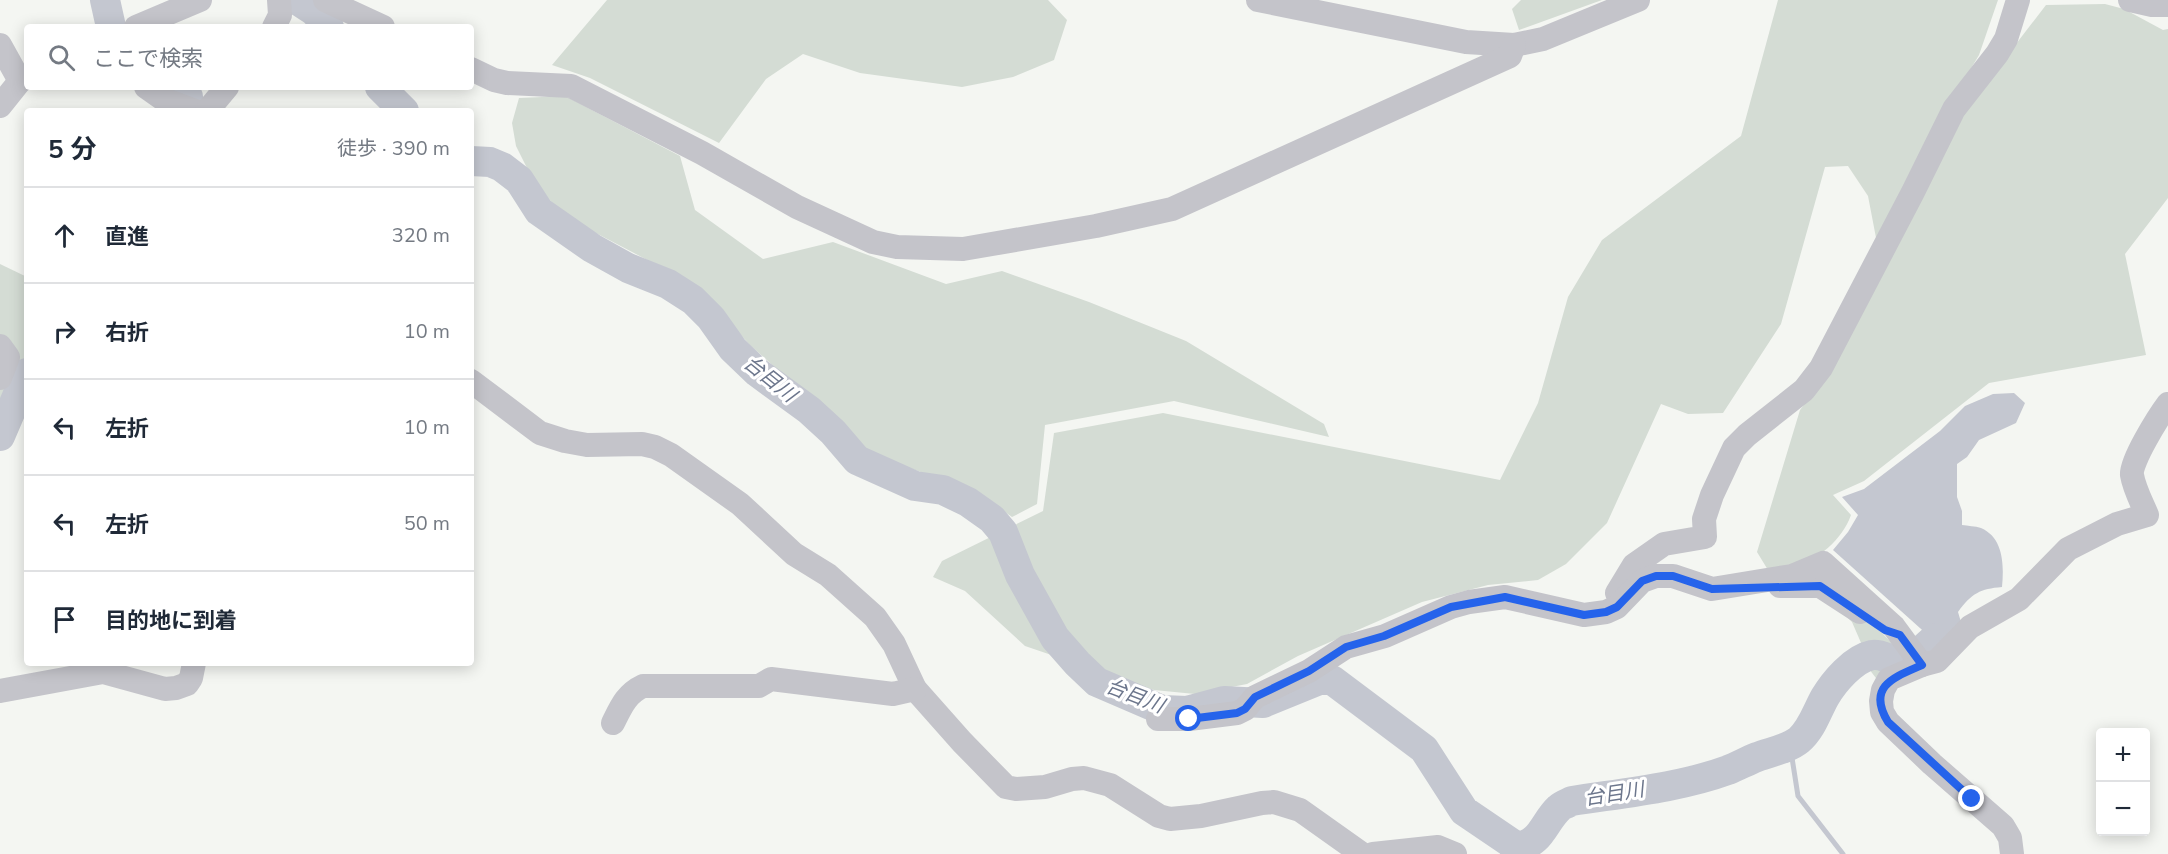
<!DOCTYPE html>
<html lang="ja">
<meta charset="utf-8">
<style>
body{margin:0;font-family:"Nunito Sans","Noto Sans JP",sans-serif;background:#f6f6f7;color:#1f2937}
.controls{position:absolute;right:18px;bottom:18px;display:grid;overflow:hidden;border-radius:6px;box-shadow:0 3px 15px #0003}
.controls button{width:54px;height:54px;display:grid;place-items:center;padding:0;border:0;border-bottom:2px solid #e0e1e3;background:#fff;color:#1f2937;font:30px sans-serif}
.stop{position:absolute;width:18px;height:18px;margin:-14px;border:4px solid #2563eb;border-radius:50%;background:#fff}
.stop.end{background:#2563eb;border-color:#fff;box-shadow:0 2px 6px #0008}
.list{margin:0;padding:0;list-style:none}
h2{display:flex;justify-content:space-between;align-items:center;height:78px;margin:0;padding:0 24px;font-size:26px}
h2 small{font-size:20px;font-weight:400;color:#747a83}
.list li{display:grid;grid-template-columns:39px 1fr auto;gap:18px;align-items:center;box-sizing:border-box;height:96px;padding:0 24px;border-top:2px solid #e0e1e3}
.list b{display:block;font-size:22px;white-space:nowrap}
.list em{font-size:20px;font-style:normal;color:#747a83}
.icon{flex:none;width:33px;height:33px;fill:none;stroke:currentColor;stroke-width:2;stroke-linecap:round;stroke-linejoin:round}
.map{position:relative;flex:none;width:2168px;height:854px;overflow:hidden}
.search{position:absolute;background:#fff;box-shadow:0 3px 15px #0003;left:24px;top:24px;width:450px;height:66px;display:flex;align-items:center;gap:15px;box-sizing:border-box;padding:0 21px;border-radius:6px;color:#747a83;font-size:22px}
.panel{position:absolute;background:#fff;box-shadow:0 3px 15px #0003;left:24px;top:108px;width:450px;height:558px;border-radius:6px}
.map>svg:first-child{display:block}
</style>
<div class="map">
<svg width="2168" height="854" viewBox="0 0 2168 854">
<rect width="100%" height="100%" fill="#f4f6f2"/>
<g fill="#d4dcd4">
<path d="M607 0H1048L1067 20 1054 60 1013 77 962 87 860 73 803 54 766 79 719 143 590 78 552 65Z"/>
<path d="M1521 0H1602L1519 30 1512 9Z"/>
<path d="M1778 0H1998L1979 55 1951 102 1956 122 2046 5 2105 4 2124 9 2163 30 2168 29V198L2125 254 2146 355 1989 383 1864 481 1833 495 1851 515C1842 540 1818 560 1792 569 1785 572 1775 570 1768 570L1757 552 1800 410 1821 383 1882 269 1868 196 1848 166 1825 167 1781 324 1723 413 1688 414 1661 404 1607 523 1566 564 1538 580 1488 585 1422 602 1298 656 1247 684 1195 694 1154 690 1025 646 965 591 933 577 942 561 1043 511 1054 433 1163 413 1500 480 1538 403 1568 297 1602 240 1741 136Z"/>
<path d="M565 96 680 156 695 210 763 259 833 242 946 284 1002 271 1089 302 1186 341 1324 424 1329 437 1174 401 1045 425 1037 504 1012 517 973 489 937 478 872 454 750 345 695 285 573 221 538 190 516 146 512 123 519 98Z"/>
<path d="M0 264 27 277V364L0 418Z"/>
<path d="M1825 595 1858 602 1883 634 1905 657 1909 664 1879 682 1859 656 1865 652 1852 622Z"/>
</g>
<path fill="#c4c7d0" d="M2014 393 2025 403 2016 423 1979 440 1967 457 1957 464V497L1962 511V525C1968 526 1975 526 1981 528 2004 538 2004 566 2002 587 1980 589 1972 593 1958 612L1963 629 1940 646 1833 550 1848 532 1858 515 1842 497 1864 489 1940 431 1965 406 1993 394Z"/>
<g fill="none" stroke-linecap="round" stroke-linejoin="round">
<g stroke="#c4c7d0" stroke-width="5">
<path d="M1790 745 1798 796 1843 854"/>
<path d="M1500 835V843L1503 854"/>
</g>
<g stroke="#c4c7d0" stroke-width="30">
<path d="M105 0 111 27"/>
<path d="M297 0 314 11 329 27"/>
<path d="M175 87 188 97 189 111"/>
<path d="M380 87 404 111"/>
<path d="M471 161 490 162 502 167 519 180 539 211 592 248 628 268 668 284 693 300 711 318 733 349 757 372 809 410 833 432 857 460 915 486 943 490 968 502 992 519 1003 532 1020 575 1055 638 1077 663 1097 682 1162 710 1187 711 1224 701 1263 703 1319 680H1332L1424 749 1464 811 1517 847C1542 843 1543 823 1559 808 1562 805 1568 803 1572 801 1623 793 1679 788 1728 770 1738 766 1747 761 1757 757 1770 752 1788 749 1799 740 1812 729 1817 711 1825 697 1834 682 1853 659 1872 655 1884 653 1892 664 1906 661"/>
<path d="M0 436 27 373"/>
<path d="M1924 648 1935 638"/>
</g>
<g stroke="#c4c4ca" stroke-width="24">
<path d="M325 0 383 27"/>
<path d="M1258 0 1466 42 1514 45 1543 39 1638 0"/>
<path d="M2130 0 2152 5H2168"/>
<path d="M136 27 200 0"/>
<path d="M274 27 280 15 279 0"/>
<path d="M0 45 20 81"/>
<path d="M471 69 494 80 507 83 571 86 702 153 797 207 873 242 897 247 963 249 1096 226 1172 209 1510 56 1514 45"/>
<path d="M146 87 163 99 195 111"/>
<path d="M0 106 20 81 27 77"/>
<path d="M207 111 227 87"/>
<path d="M0 346 8 357 0 378"/>
<path d="M471 381 540 433 565 441 587 445 642 444 655 447 671 455 740 504 794 554 828 575 875 617 894 644 915 689 962 742 1006 787 1016 789 1045 787 1072 779 1084 778 1110 785 1159 816 1170 819 1201 816 1262 803 1274 802 1300 810 1362 854"/>
<path d="M1780 586H1820L1860 612"/>
<path d="M1617 593 1634 565 1664 544 1705 537 1704 519 1712 495 1734 448 1747 435 1804 390 1821 368 1913 192 1954 109 1997 54 2006 39 2018 0"/>
<path d="M0 691 103 672 165 689 176 688 187 684 191 678 194 663"/>
<path d="M1158 719H1189L1237 713 1245 709 1255 697 1309 671 1346 647 1385 636 1451 607 1469 602 1505 597 1584 615 1606 612 1617 607 1642 581 1656 576H1673L1712 589 1792 576 1823 563 1894 627 1922 665"/>
<path d="M613 723C621 707 626 694 643 686H759L771 679 893 694 915 689"/>
<path d="M1373 854 1438 847 1455 854"/>
<path d="M2012 854 2010 838 2003 826 1932 764 1888 722 1882 712 1881 701 1883 690 1889 679 1922 665 1937 661 1970 627 2019 599 2068 549 2117 524 2147 515C2142 503 2134 488 2132 475 2130 462 2159 416 2168 404"/>
</g>
</g>
<g fill="none" stroke-linecap="round" stroke-linejoin="round">
<path stroke="#2563eb" stroke-width="8" d="M1189 719 1237 713 1245 709 1255 697 1309 671 1346 647 1384 636 1451 607 1505 597 1584 615 1606 612 1617 607 1642 581 1656 576H1673L1712 589 1820 586 1885 630 1900 635 1922 665C1895 677 1866 686 1888 722L1972 799"/>
</g>
<g text-anchor="middle" dominant-baseline="central" stroke-width="6" stroke-linejoin="round" paint-order="stroke">
<g font-size="20" font-style="italic" fill="#6c768c" stroke="#fff">
<text transform="translate(770 379) rotate(39)">台目川</text>
<text transform="translate(1135 696) rotate(21)">台目川</text>
<text transform="translate(1614 794) rotate(-9)">台目川</text>
</g>
</g>
</svg>
<div class="controls">
<button>+</button>
<button>−</button>
</div>
<div class="stop" style="left:1189px;top:719px"></div>
<div class="stop end" style="left:1972px;top:799px"></div>
<div class="search"><svg class="icon" aria-label="search" viewBox="0 0 24 24"><circle cx="10" cy="10" r="6"/><path d="M15 15l6 6"/></svg>ここで検索</div>
<section class="panel">
<h2>5 分<small>徒歩 · 390 m</small></h2>
<ul class="list">
<li><svg class="icon" aria-label="ahead" viewBox="0 0 24 24"><path d="M12 20V5M6 11l6-6 6 6"/></svg><div><b>直進</b></div><em>320 m</em></li>
<li><svg class="icon" aria-label="right" viewBox="0 0 24 24"><path d="M7 20v-9h11M14 6l5 5-5 5"/></svg><div><b>右折</b></div><em>10 m</em></li>
<li><svg class="icon" aria-label="left" viewBox="0 0 24 24"><path d="M17 20v-9H6M10 6l-5 5 5 5"/></svg><div><b>左折</b></div><em>10 m</em></li>
<li><svg class="icon" aria-label="left" viewBox="0 0 24 24"><path d="M17 20v-9H6M10 6l-5 5 5 5"/></svg><div><b>左折</b></div><em>50 m</em></li>
<li><svg class="icon" aria-label="arrive" viewBox="0 0 24 24"><path d="M6 21V4h12l-3 4 3 4H6"/></svg><div><b>目的地に到着</b></div></li>
</ul>
</section>
</div>
